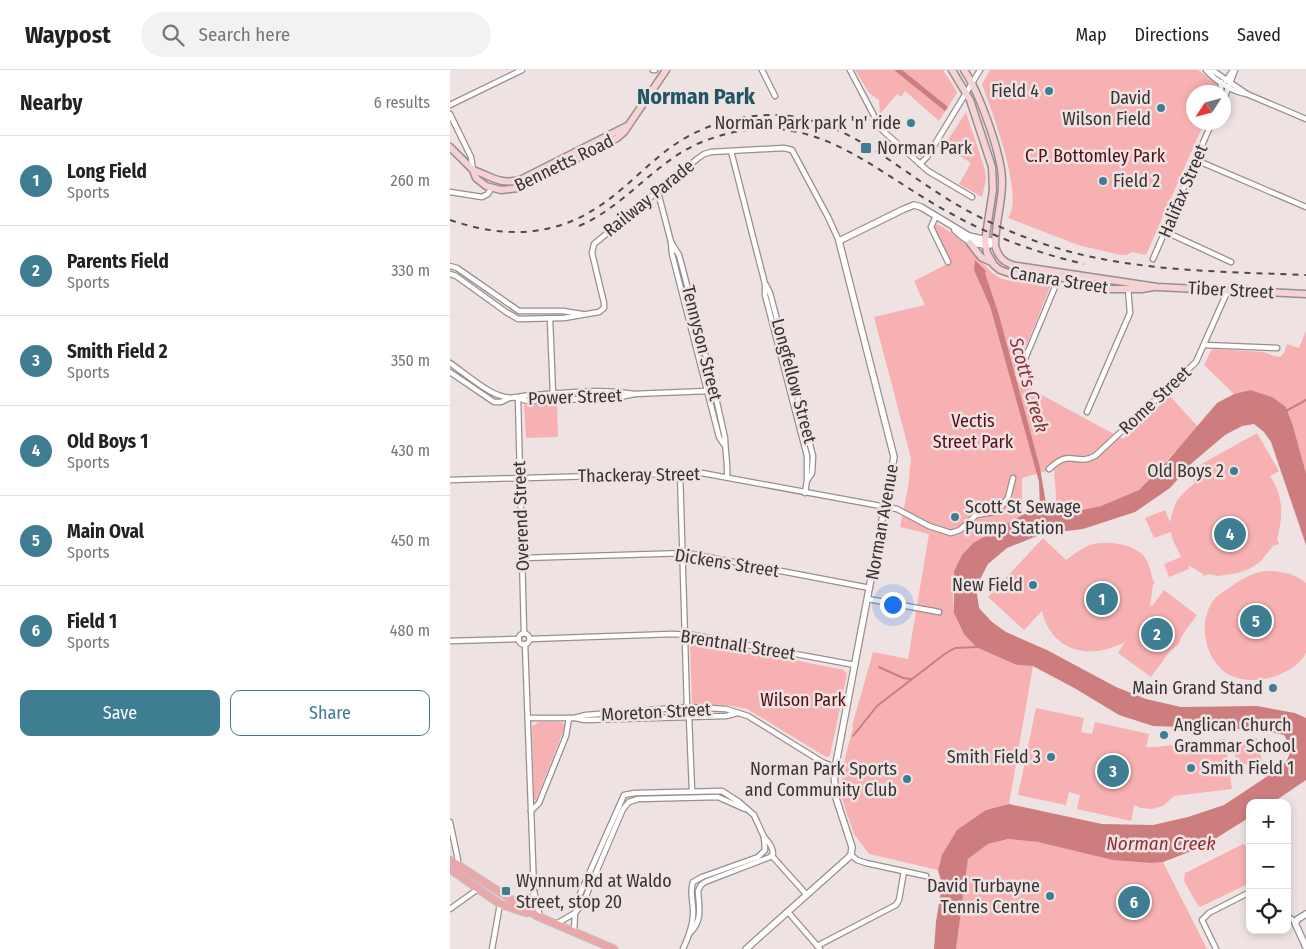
<!DOCTYPE html>
<meta charset="utf-8">
<style>
body{margin:0;font-family:"Fira Sans Condensed",sans-serif;background:#f2f2f2;color:#222}
.controls{position:absolute;right:15px;bottom:15px;display:grid;overflow:hidden;border-radius:10px;box-shadow:0 2px 8px #0003}
.controls button{width:45px;height:45px;display:grid;place-items:center;padding:0;border:0;border-bottom:1px solid #e0e0e0;background:#fff;color:#222;font:25px sans-serif}
.compass{position:absolute;left:736px;top:15px;width:45px;height:45px;border-radius:50%;background:#fff;box-shadow:0 2px 8px #0003;rotate:234deg}
.you{position:absolute;left:442px;top:534px;width:18px;height:18px;margin:-12px;border:4px solid #fff;border-radius:50%;background:#1a73e8;box-shadow:0 0 0 8px #1a73e833}
.badge{display:grid;place-items:center;width:32px;height:32px;border-radius:50%;background:#3e7d92;color:#fff;font-size:16px;font-weight:700}
.pin{position:absolute;translate:-50% -50%;border:2px solid #fff;box-shadow:0 1px 5px #0006}
.list{margin:0;padding:0;list-style:none}
h2{display:flex;justify-content:space-between;align-items:center;height:65px;margin:0;padding:0 20px;font-size:21px}
h2 small{font-size:16px;font-weight:400;color:#767676}
.list li{display:grid;grid-template-columns:32px 1fr auto;gap:15px;align-items:center;box-sizing:border-box;height:90px;padding:0 20px;border-top:1px solid #e0e0e0}
.list b{display:block;font-size:19px;white-space:nowrap}
.list p{margin:0;font-size:16px;white-space:nowrap;color:#767676}
.list em{font-size:16px;font-style:normal;color:#767676}
.actions{display:flex;gap:10px;padding:15px 20px}
.actions a{flex:1;padding:11px 0;border:1px solid #3e7d92;border-radius:10px;text-align:center;font-size:18px;color:#3e7d92}
.actions .main{background:#3e7d92;color:#fff}
.icon{flex:none;width:28px;height:28px;fill:none;stroke:currentColor;stroke-width:2;stroke-linecap:round;stroke-linejoin:round}
.map{position:relative;flex:none;width:856px;height:879px;overflow:hidden}
header{display:flex;align-items:center;gap:30px;box-sizing:border-box;height:70px;padding:0 25px;background:#fff;border-bottom:1px solid #e0e0e0}
header strong{font-size:24px}
nav{display:flex;gap:28px;margin-inline-start:auto;font-size:18px}
.search{width:350px;height:45px;background:#f2f2f2;display:flex;align-items:center;gap:12px;box-sizing:border-box;padding:0 18px;border-radius:28px;color:#767676;font-size:19px}
main{display:flex}
aside{flex:1;background:#fff}
.map>svg:first-child{display:block}
</style>
<header>
<strong>Waypost</strong>
<div class="search"><svg class="icon" aria-label="search" viewBox="0 0 24 24"><circle cx="10" cy="10" r="6"/><path d="M15 15l6 6"/></svg>Search here</div>
<nav><a>Map</a><a>Directions</a><a>Saved</a></nav>
</header>
<main>
<aside>
<h2>Nearby<small>6 results</small></h2>
<ul class="list">
<li><span class="badge">1</span><div><b>Long Field</b><p>Sports</p></div><em>260 m</em></li>
<li><span class="badge">2</span><div><b>Parents Field</b><p>Sports</p></div><em>330 m</em></li>
<li><span class="badge">3</span><div><b>Smith Field 2</b><p>Sports</p></div><em>350 m</em></li>
<li><span class="badge">4</span><div><b>Old Boys 1</b><p>Sports</p></div><em>430 m</em></li>
<li><span class="badge">5</span><div><b>Main Oval</b><p>Sports</p></div><em>450 m</em></li>
<li><span class="badge">6</span><div><b>Field 1</b><p>Sports</p></div><em>480 m</em></li>
</ul>
<div class="actions"><a class="main">Save</a><a>Share</a></div>
</aside>
<div class="map">
<svg width="856" height="879" viewBox="0 0 856 879">
<rect width="100%" height="100%" fill="#eee3e2"/>
<g fill="#f7b1b2">
<path d="M405 0H493L506 20 507 23 489 51 455 21 451 27 447 24 430 44 429 30 419 23Z"/>
<path d="M540 0H748L771 15 768 22H744V52L754 53 696 185 682 182 676 185H670L628 175 558 148C575 126 541 40 532 14Z"/>
<path d="M516 42 535 100 536 109 532 127 509 114 521 93 494 76Z"/>
<path d="M487 154C498 160 510 168 519 177 529 187 537 201 550 208 566 215 584 205 600 211L601 215 565 304 568 312 673 369 720 326 748 357 689 420 652 436 632 440 607 441 604 399 572 408V445L523 473 512 485 504 501 503 530 506 548 567 595 583 596 559 734 536 740 492 785 488 800 419 784 404 764 390 723 395 688 403 658 402 656 423 582 458 589 479 464 450 457 458 418 461 388 424 247 475 235 464 211 501 192 484 159 485 156Z"/>
<path d="M856 261V403L843 356 836 337 800 320 784 324 754 295 762 279 814 282 824 286 830 287 834 283 837 274 849 278Z"/>
<path d="M107 334 108 367 76 368 74 335Z"/>
<path d="M807 363 829 401 820 406C834 426 833 447 827 469L829 474 823 476 810 492 799 499 788 503 768 506 758 504 754 506 753 504 738 495 739 499 719 507 714 494 731 487 722 468 721 462 704 468 695 448 715 440 720 452C725 430 728 427 745 413L739 401Z"/>
<path d="M593 468 616 490C623 485 632 478 640 475 654 470 682 473 693 485 699 492 701 502 703 511L705 513 703 515 700 536 703 535 714 520 747 545 733 564 728 575 720 581 701 607 668 583 675 572C641 590 602 583 592 541L574 560 538 527Z"/>
<path d="M815 501C829 501 845 503 856 513 856 530 856 546 856 563 856 569 856 577 856 582 853 592 840 600 831 604 815 611 791 613 776 603 754 587 748 552 763 531 766 526 773 522 778 519 789 510 801 503 815 501Z"/>
<path d="M245 570 394 600 397 604 380 686 376 687 297 639 277 635H244L242 632 240 573Z"/>
<path d="M586 638 634 648 631 662 642 664 645 652 699 664 696 677H705L775 669 782 719 724 726 713 736 702 739 691 738 684 735 681 751 627 739 630 725 619 722 616 735 568 725Z"/>
<path d="M89 652H111L116 655 86 730H84L82 656Z"/>
<path d="M807 668 812 691 787 696 783 672Z"/>
<path d="M558 769C568 770 578 771 588 772 630 780 670 795 713 792L757 879H506L518 789 538 774Z"/>
<path d="M793 774C804 780 800 802 800 813L750 837 747 834 734 811 735 803Z"/>
</g>
<g fill="#ce7d7f">
<path d="M444 0H452L498 37 495 41Z"/>
<path d="M525 190 536 201 535 203 549 245 590 398 597 439 632 440 651 436 689 420 720 388 767 333 784 324 800 320 822 327 836 337 843 356 856 403V475L821 372 814 362 804 354 792 356 775 365 742 393 720 418 685 442 633 459 592 464 557 478 538 494 526 517 529 538 542 552 556 562 597 580 666 617 696 629 731 637 807 636 845 643 856 648V710L822 733H800V747L752 777 713 792 701 793 663 790 588 772 558 769 538 774 518 789 506 879H484L486 852 492 814 488 800 492 785 507 760 536 740 559 734 652 754 703 755 738 747 774 735 824 702 836 692 842 679 834 665 813 660 703 656 669 645 626 619 583 596 567 595 526 577 514 564 504 543V501L512 485 523 473 572 445 590 439 589 412 583 390 540 236 524 200Z"/>
</g>
<g fill="none" stroke-linecap="round" stroke-linejoin="round">
<g stroke="#ce7d7f" stroke-width="2">
<path d="M836 341 856 330"/>
<path d="M429 597 453 608 461 609"/>
<path d="M403 666 427 636 496 583 505 578 527 577"/>
</g>
<defs>
<g id="minor">
<path d="M203 0H205"/>
<path d="M312 0 325 26"/>
<path d="M400 0 431 59 478 101 522 127"/>
<path d="M756 0C766 11 782 22 797 24L856 49"/>
<path d="M758 0 765 2 797 24"/>
<path d="M776 11 783 0"/>
<path d="M771 22V12"/>
<path d="M774 29 785 0"/>
<path d="M0 35 72 0"/>
<path d="M0 44 21 87 23 100"/>
<path d="M281 81 315 214V225L357 386V410L355 423"/>
<path d="M746 90 856 137"/>
<path d="M470 94 477 87 530 0"/>
<path d="M0 122 32 127 38 124 41 118"/>
<path d="M206 122 209 126 221 172 222 184 269 367 275 376"/>
<path d="M486 146 481 157 498 192"/>
<path d="M716 162 781 192"/>
<path d="M221 172 229 185 262 310 275 368C275 381 278 393 277 407"/>
<path d="M703 189 762 52"/>
<path d="M0 196 7 198 69 241H113L132 244"/>
<path d="M0 204 6 206 56 242 68 249 114 248 149 242 154 238V233L142 183 144 174 247 89 254 84 261 82 334 78 342 80 378 147 389 171"/>
<path d="M316 215 320 223 363 386 362 403 358 409"/>
<path d="M100 249 103 324"/>
<path d="M754 275 827 278"/>
<path d="M0 293C13 302 35 321 48 325 65 331 68 325 83 325 115 323 151 318 184 324"/>
<path d="M570 301 610 205"/>
<path d="M0 302 44 332H51L59 328"/>
<path d="M68 328 74 563"/>
<path d="M68 328 77 331 166 328 184 324 257 321"/>
<path d="M637 342 680 243 678 218"/>
<path d="M599 399C622 377 624 397 645 386L746 292 778 220"/>
<path d="M230 402 237 637"/>
<path d="M0 410 252 403 447 439 479 456 501 463 510 460 526 445 543 442 550 438 558 428 563 408"/>
<path d="M72 488 237 483 420 518"/>
<path d="M418 529 489 542"/>
<circle cx="74" cy="569" r="5.5"/>
<path d="M80 569 222 564 243 565 405 595"/>
<path d="M0 571 69 569"/>
<path d="M75 574 84 821 90 847"/>
<path d="M239 646 242 721"/>
<path d="M78 648H124L136 645 237 637 276 639 298 646 372 692 385 697"/>
<path d="M125 648 135 650 276 646 287 643"/>
<path d="M81 741 89 733 116 666 119 648"/>
<path d="M0 752 8 790 7 794"/>
<path d="M401 785 407 790 416 793 476 806"/>
<path d="M322 786 357 825"/>
<path d="M71 835 81 831 84 822"/>
<path d="M128 838 127 832 130 824 174 725 185 723 272 721 289 732 304 745 314 767 315 780 308 787 252 807 243 812C239 822 244 834 243 844 243 856 238 868 233 879"/>
<path d="M0 839 28 819"/>
<path d="M338 842 370 879"/>
<path d="M837 846 846 852"/>
<path d="M106 854 125 843"/>
<path d="M124 862 125 843 133 833 173 739 179 732 188 729 268 727 295 739"/>
<path d="M240 863C253 850 249 837 248 821L251 815 255 812 320 787 323 784C323 777 319 772 314 767"/>
<path d="M367 876 446 835 449 830 454 801"/>
<path d="M42 879 50 834"/>
<path d="M766 879 752 850 759 843 800 822"/>
</g>
<g id="tertiary">
<path d="M505 160C516 171 524 175 540 175"/>
<path d="M856 844 848 849 845 853 856 877"/>
<path d="M296 879 398 788 401 785 402 777 386 728 384 704 444 387 389 171 454 139 464 135 471 137 519 166 545 172"/>
</g>
<g id="secondary">
<path d="M502 0 520 30 542 97 543 120 535 171 537 183 544 195 550 200 562 204 609 207 661 219H692L703 217"/>
<path d="M514 0C529 22 553 87 552 113 552 134 545 154 545 175 548 188 555 194 567 196L707 217 856 224"/>
<path d="M0 77 23 100 26 108 36 116 51 120 68 118 167 68 174 62 216 0"/>
<path d="M23 100C41 106 49 115 70 110L177 56"/>
<path d="M520 173 531 187 541 192"/>
</g>
<g id="primary">
<path d="M0 790 87 846 164 879"/>
<path d="M0 799 50 834 77 843"/>
</g>
</defs>
<use href="#minor" stroke="#988e8d" stroke-width="7"/>
<use href="#tertiary" stroke="#988e8d" stroke-width="8"/>
<use href="#secondary" stroke="#988e8d" stroke-width="9"/>
<use href="#primary" stroke="#c3c2c2" stroke-width="9"/>
<use href="#minor" stroke="#fff" stroke-width="4.5"/>
<use href="#tertiary" stroke="#fff" stroke-width="5.5"/>
<use href="#secondary" stroke="#f5d2d4" stroke-width="6"/>
<use href="#primary" stroke="#eba6a9" stroke-width="7"/>
<g stroke="#4d4948" stroke-width="2" stroke-dasharray="6 6" stroke-linecap="butt">
<path d="M0 150C53 168 103 168 151 135 173 120 191 101 212 84 244 58 282 45 323 45 385 45 436 89 485 121 512 139 541 154 572 166 662 202 760 201 856 205"/>
<path d="M129 156C178 135 207 88 257 70 361 32 417 98 500 143 543 167 587 183 634 194"/>
</g>
</g>
<g fill="#3e7d92" stroke="#eee3e2" stroke-width="2">
<circle cx="599" cy="21" r="5"/>
<circle cx="711" cy="38" r="5"/>
<circle cx="461" cy="53" r="5"/>
<rect x="410" y="72" width="12" height="12" rx="2.5"/>
<circle cx="653" cy="111" r="5"/>
<circle cx="784" cy="401" r="5"/>
<circle cx="505" cy="447" r="5"/>
<circle cx="583" cy="515" r="5"/>
<circle cx="823" cy="618" r="5"/>
<circle cx="714" cy="665" r="5"/>
<circle cx="601" cy="687" r="5"/>
<circle cx="741" cy="698" r="5"/>
<circle cx="457" cy="709" r="5"/>
<rect x="51" y="816" width="10" height="10" rx="2.5"/>
<circle cx="600" cy="826" r="5"/>
</g>
<g text-anchor="middle" dominant-baseline="central" stroke-width="5" stroke-linejoin="round" paint-order="stroke">
<g font-size="18" fill="#383434" stroke="#eee3e2" text-anchor="end">
<text x="589" y="21">Field 4</text>
<text x="701" y="28">David<tspan x="701" dy="21">Wilson Field</tspan></text>
<text x="451" y="53">Norman Park park 'n' ride</text>
<text x="427" y="78" text-anchor="start">Norman Park</text>
<text x="663" y="111" text-anchor="start">Field 2</text>
<text x="774" y="401">Old Boys 2</text>
<text x="515" y="437" text-anchor="start">Scott St Sewage<tspan x="515" dy="21">Pump Station</tspan></text>
<text x="573" y="515">New Field</text>
<text x="813" y="618">Main Grand Stand</text>
<text x="724" y="655" text-anchor="start">Anglican Church<tspan x="724" dy="21">Grammar School</tspan></text>
<text x="591" y="687">Smith Field 3</text>
<text x="751" y="698" text-anchor="start">Smith Field 1</text>
<text x="447" y="699">Norman Park Sports<tspan x="447" dy="21">and Community Club</tspan></text>
<text x="66" y="811" text-anchor="start">Wynnum Rd at Waldo<tspan x="66" dy="21">Street, stop 20</tspan></text>
<text x="590" y="816">David Turbayne<tspan x="590" dy="21">Tennis Centre</tspan></text>
</g>
<g font-size="18" fill="#550c17" stroke="#eee3e2">
<text x="645" y="86">C.P. Bottomley Park</text>
<text x="523" y="351">Vectis<tspan x="523" dy="21">Street Park</tspan></text>
<text x="353" y="630">Wilson Park</text>
</g>
<g font-size="18" fill="#383434" stroke="#eee3e2">
<text transform="translate(114 93) rotate(-26)">Bennetts Road</text>
<text transform="translate(733 121) rotate(-67)">Halifax Street</text>
<text transform="translate(199 128) rotate(-39)">Railway Parade</text>
<text transform="translate(609 210) rotate(9)">Canara Street</text>
<text transform="translate(781 220) rotate(3)">Tiber Street</text>
<text transform="translate(252 273) rotate(76)">Tennyson Street</text>
<text transform="translate(344 311) rotate(75)">Longfellow Street</text>
<text transform="translate(125 327) rotate(-2)">Power Street</text>
<text transform="translate(705 330) rotate(-43)">Rome Street</text>
<text transform="translate(189 405) rotate(-1)">Thackeray Street</text>
<text transform="translate(71 446) rotate(-92)">Overend Street</text>
<text transform="translate(432 452) rotate(-80)">Norman Avenue</text>
<text transform="translate(277 493) rotate(9)">Dickens Street</text>
<text transform="translate(288 575) rotate(9)">Brentnall Street</text>
<text transform="translate(206 642) rotate(-3)">Moreton Street</text>
</g>
<g font-size="19" font-style="italic" fill="#902f39" stroke="#eee3e2">
<text transform="translate(579 315) rotate(74)">Scott's Creek</text>
<text x="711" y="773">Norman Creek</text>
</g>
<g font-size="22" font-weight="bold" fill="#215464" stroke="#eee3e2">
<text x="246" y="26">Norman Park</text>
</g>
</g>
</svg>
<div class="controls">
<button>+</button>
<button>−</button>
<button><svg class="icon" aria-label="locate" viewBox="0 0 24 24"><circle cx="12" cy="12" r="6"/><path d="M12 2v4M12 18v4M2 12h4M18 12h4"/></svg></button>
</div>
<svg class="compass" viewBox="-18 -18 36 36"><path d="M0-13l5 13h-10z" fill="#e53935"/><path d="M0 13l5-13h-10z" fill="#767676"/></svg>
<div class="you"></div>
<div class="pin badge" style="left:652px;top:529px">1</div>
<div class="pin badge" style="left:707px;top:564px">2</div>
<div class="pin badge" style="left:663px;top:701px">3</div>
<div class="pin badge" style="left:780px;top:464px">4</div>
<div class="pin badge" style="left:806px;top:551px">5</div>
<div class="pin badge" style="left:684px;top:832px">6</div>
</div>
</main>
